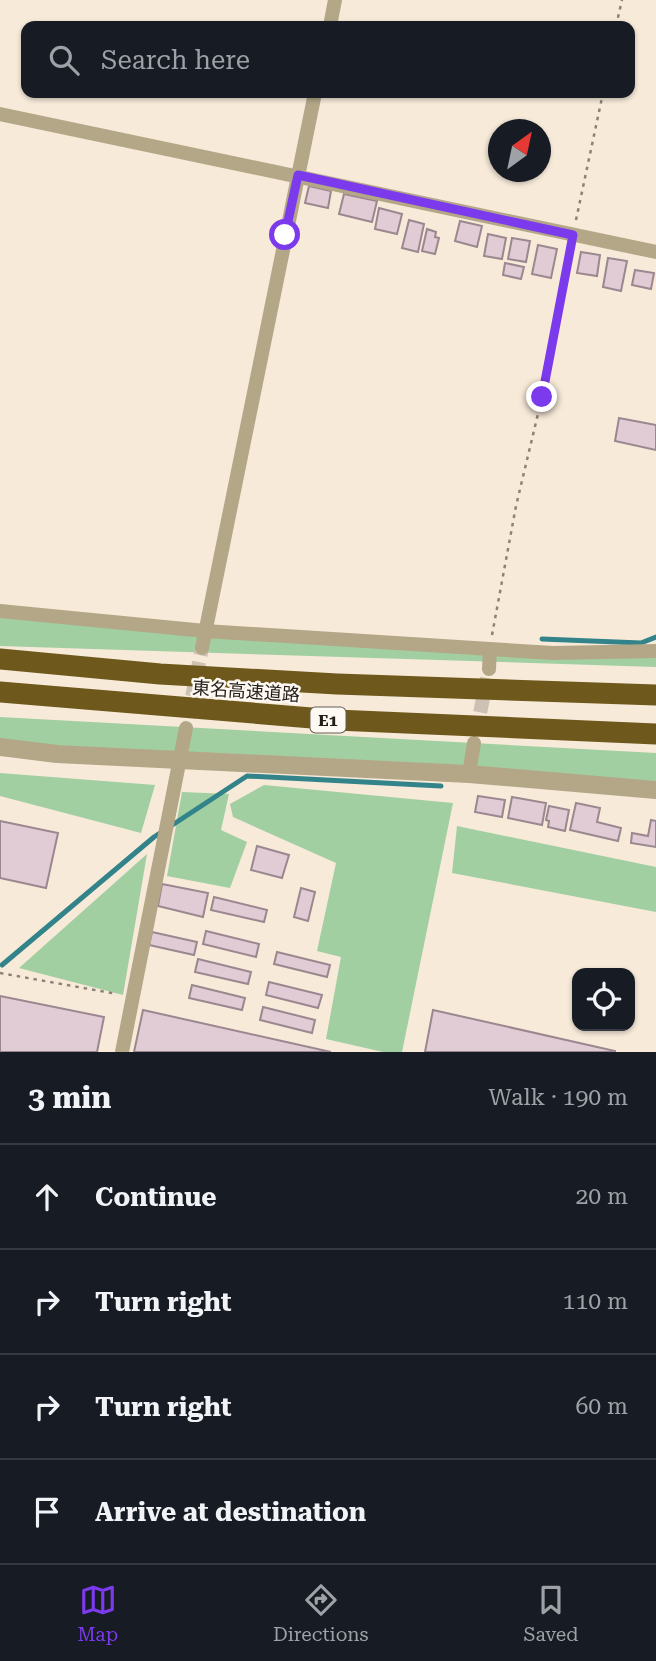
<!DOCTYPE html>
<meta charset="utf-8">
<style>
body{margin:0;font-family:"Roboto Serif","Noto Sans JP",serif;background:#20242c;color:#f1f3f6}
.controls{position:absolute;right:21px;bottom:21px;display:grid;overflow:hidden;border-radius:14px;box-shadow:0 2px 5px #0004}
.controls button{width:63px;height:63px;display:grid;place-items:center;padding:0;border:0;border-bottom:2px solid #363941;background:#171b24;color:#f1f3f6;font:35px sans-serif}
.compass{position:absolute;left:488px;top:119px;width:63px;height:63px;border-radius:50%;background:#171b24;box-shadow:0 2px 5px #0004;rotate:33deg}
.stop{position:absolute;width:21px;height:21px;margin:-16px;border:5px solid #7c3aed;border-radius:50%;background:#fff}
.stop.end{background:#7c3aed;border-color:#fff;box-shadow:0 2px 7px #0008}
.list{margin:0;padding:0;list-style:none}
h2{display:flex;justify-content:space-between;align-items:center;height:91px;margin:0;padding:0 28px;font-size:30px}
h2 small{font-size:23px;font-weight:400;color:#9ea1a6}
.list li{display:grid;grid-template-columns:46px 1fr auto;gap:21px;align-items:center;box-sizing:border-box;height:105px;padding:0 28px;border-top:2px solid #363941}
.list b{display:block;font-size:26px;white-space:nowrap}
.list em{font-size:23px;font-style:normal;color:#9ea1a6}
.icon{flex:none;width:38px;height:38px;fill:none;stroke:currentColor;stroke-width:2;stroke-linecap:round;stroke-linejoin:round}
.map{position:relative;flex:none;width:656px;height:1052px;overflow:hidden}
.search{position:absolute;background:#171b24;box-shadow:0 2px 5px #0004;left:21px;right:21px;top:21px;height:77px;display:flex;align-items:center;gap:18px;box-sizing:border-box;padding:0 24px;border-radius:14px;color:#9ea1a6;font-size:26px}
.sheet{height:511px;background:#171b24}
nav{display:flex;justify-content:space-around;align-items:center;box-sizing:border-box;height:98px;border-top:2px solid #363941;background:#171b24;font-size:19px;color:#9ea1a6}
nav a{display:grid;justify-items:center;gap:4px}
nav .on{color:#7c3aed}
.map>svg:first-child{display:block}
</style>
<div class="map">
<svg width="656" height="1052" viewBox="0 0 656 1052">
<rect width="100%" height="100%" fill="#f7ead9"/>
<g fill="#a1cfa2">
<path d="M0 610 463 647 656 652V667L0 646Z"/>
<path d="M0 717 656 753V784L0 742Z"/>
<path d="M0 773 155 785 141 833 0 796Z"/>
<path d="M264 785 453 803 402 1052H383L326 1039 341 957 317 951 336 863 233 817 230 804Z"/>
<path d="M182 792 229 794 221 830 247 842 230 888 167 876Z"/>
<path d="M457 826 656 867V912L452 873Z"/>
<path d="M147 854 123 995 19 968Z"/>
</g>
<g fill="none" stroke-linecap="round" stroke-linejoin="round">
<g stroke="#33848a" stroke-width="5">
<path d="M542 639 641 643 656 637"/>
<path d="M2 965 154 837 247 776 441 786"/>
</g>
</g>
<g fill="#e1cbd4" stroke="#9b878f" stroke-width="2">
<path d="M309 186 331 191 328 208 305 203Z"/>
<path d="M344 194 377 201 372 222 339 214Z"/>
<path d="M379 208 402 214 397 234 375 229Z"/>
<path d="M409 220 424 224 418 252 402 248Z"/>
<path d="M460 221 482 226 477 247 455 241Z"/>
<path d="M427 229 436 232 435 237 439 238 435 254 422 251Z"/>
<path d="M488 234 506 238 502 259 484 256Z"/>
<path d="M512 238 530 241 526 262 508 259Z"/>
<path d="M538 245 557 249 551 278 532 274Z"/>
<path d="M581 252 600 255 597 276 577 273Z"/>
<path d="M608 258 627 261 621 291 603 287Z"/>
<path d="M505 263 524 267 521 279 503 275Z"/>
<path d="M635 270 654 273 651 289 632 285Z"/>
<path d="M619 418 656 425V450L615 441Z"/>
<path d="M478 796 505 800 502 817 475 812Z"/>
<path d="M512 797 546 803 542 825 508 818Z"/>
<path d="M576 803 600 808 597 822 621 828 618 841 570 830Z"/>
<path d="M549 806 569 810 565 831 548 827 549 821 546 820Z"/>
<path d="M651 820 656 821V847L631 843 632 833 648 836Z"/>
<path d="M0 821 58 833 46 888 0 878Z"/>
<path d="M257 846 289 855 282 878 251 870Z"/>
<path d="M162 884 208 893 203 917 158 906Z"/>
<path d="M301 888 315 892 308 921 294 917Z"/>
<path d="M214 897 267 910 264 922 211 910Z"/>
<path d="M206 931 259 944 256 957 203 944Z"/>
<path d="M152 932 197 942 194 955 149 945Z"/>
<path d="M277 952 330 965 327 977 274 964Z"/>
<path d="M198 959 251 972 248 984 195 972Z"/>
<path d="M269 982 322 995 318 1008 266 995Z"/>
<path d="M192 985 245 998 242 1010 189 998Z"/>
<path d="M0 996 104 1017 97 1052H0Z"/>
<path d="M263 1007 315 1020 312 1033 260 1020Z"/>
<path d="M143 1010 331 1052H134Z"/>
<path d="M433 1010 615 1051V1052H425Z"/>
</g>
<g fill="none" stroke-linecap="round" stroke-linejoin="round">
<g stroke="#ccc1b2" stroke-width="14" stroke-dasharray="14 7" stroke-linecap="butt">
<path d="M188 717 202 648"/>
<path d="M476 733 489 669"/>
</g>
<g stroke="#8b8277" stroke-width="2.5" stroke-dasharray="3.5 5" stroke-linecap="butt">
<path d="M616 26 622 0"/>
<path d="M576 220 603 93"/>
<path d="M492 635 516 506 542 397 570 250"/>
<path d="M0 973 117 994"/>
</g>
<g stroke="#b4a787" stroke-width="14">
<path d="M330 26 335 0"/>
<path d="M0 114 656 252"/>
<path d="M0 611 205 631 553 653 656 651"/>
<path d="M202 648 315 93"/>
<path d="M489 669 490 649"/>
<path d="M469 774 474 743"/>
<path d="M122 1052 186 728"/>
</g>
<path stroke="#b4a787" stroke-width="18" d="M0 747 57 754 469 774 656 790"/>
<g stroke="#6f581c" stroke-width="21">
<path d="M0 659 160 674 337 684 656 695"/>
<path d="M0 692 336 720 656 734"/>
</g>
</g>
<g fill="none" stroke-linecap="round" stroke-linejoin="round">
<path stroke="#7c3aed" stroke-width="9" d="M285 235 298 175 573 235 542 397"/>
</g>
<g text-anchor="middle" dominant-baseline="central" stroke-width="5" stroke-linejoin="round" paint-order="stroke">
<rect fill="#fef9f2" stroke="#645f59" stroke-width="2" x="310.5" y="707.5" width="35" height="25" rx="5"/>
<g font-size="16" font-weight="bold" fill="#221d17">
<text x="328" y="720">E1</text>
</g>
<g font-size="18" fill="#221d17" stroke="#fef9f2">
<text transform="translate(246 691) rotate(4)">東名高速道路</text>
</g>
</g>
</svg>
<div class="controls">
<button><svg class="icon" aria-label="locate" viewBox="0 0 24 24"><circle cx="12" cy="12" r="6"/><path d="M12 2v4M12 18v4M2 12h4M18 12h4"/></svg></button>
</div>
<svg class="compass" viewBox="-18 -18 36 36"><path d="M0-13l5 13h-10z" fill="#e53935"/><path d="M0 13l5-13h-10z" fill="#9ea1a6"/></svg>
<div class="stop" style="left:285px;top:235px"></div>
<div class="stop end" style="left:542px;top:397px"></div>
<div class="search"><svg class="icon" aria-label="search" viewBox="0 0 24 24"><circle cx="10" cy="10" r="6"/><path d="M15 15l6 6"/></svg>Search here</div>
</div>
<section class="sheet">
<h2>3 min<small>Walk · 190 m</small></h2>
<ul class="list">
<li><svg class="icon" aria-label="ahead" viewBox="0 0 24 24"><path d="M12 20V5M6 11l6-6 6 6"/></svg><div><b>Continue</b></div><em>20 m</em></li>
<li><svg class="icon" aria-label="right" viewBox="0 0 24 24"><path d="M7 20v-9h11M14 6l5 5-5 5"/></svg><div><b>Turn right</b></div><em>110 m</em></li>
<li><svg class="icon" aria-label="right" viewBox="0 0 24 24"><path d="M7 20v-9h11M14 6l5 5-5 5"/></svg><div><b>Turn right</b></div><em>60 m</em></li>
<li><svg class="icon" aria-label="arrive" viewBox="0 0 24 24"><path d="M6 21V4h12l-3 4 3 4H6"/></svg><div><b>Arrive at destination</b></div></li>
</ul>
</section>
<nav>
<a class="on"><svg class="icon" aria-label="map" viewBox="0 0 24 24"><path d="M3 6l6-2 6 2 6-2v14l-6 2-6-2-6 2zM9 4v14M15 6v14"/></svg>Map</a>
<a><svg class="icon" aria-label="directions" viewBox="0 0 24 24"><path d="M12 3l9 9-9 9-9-9zM9 14v-3h6M13 9l2 2-2 2"/></svg>Directions</a>
<a><svg class="icon" aria-label="saved" viewBox="0 0 24 24"><path d="M7 4h10v16l-5-4-5 4z"/></svg>Saved</a>
</nav>
